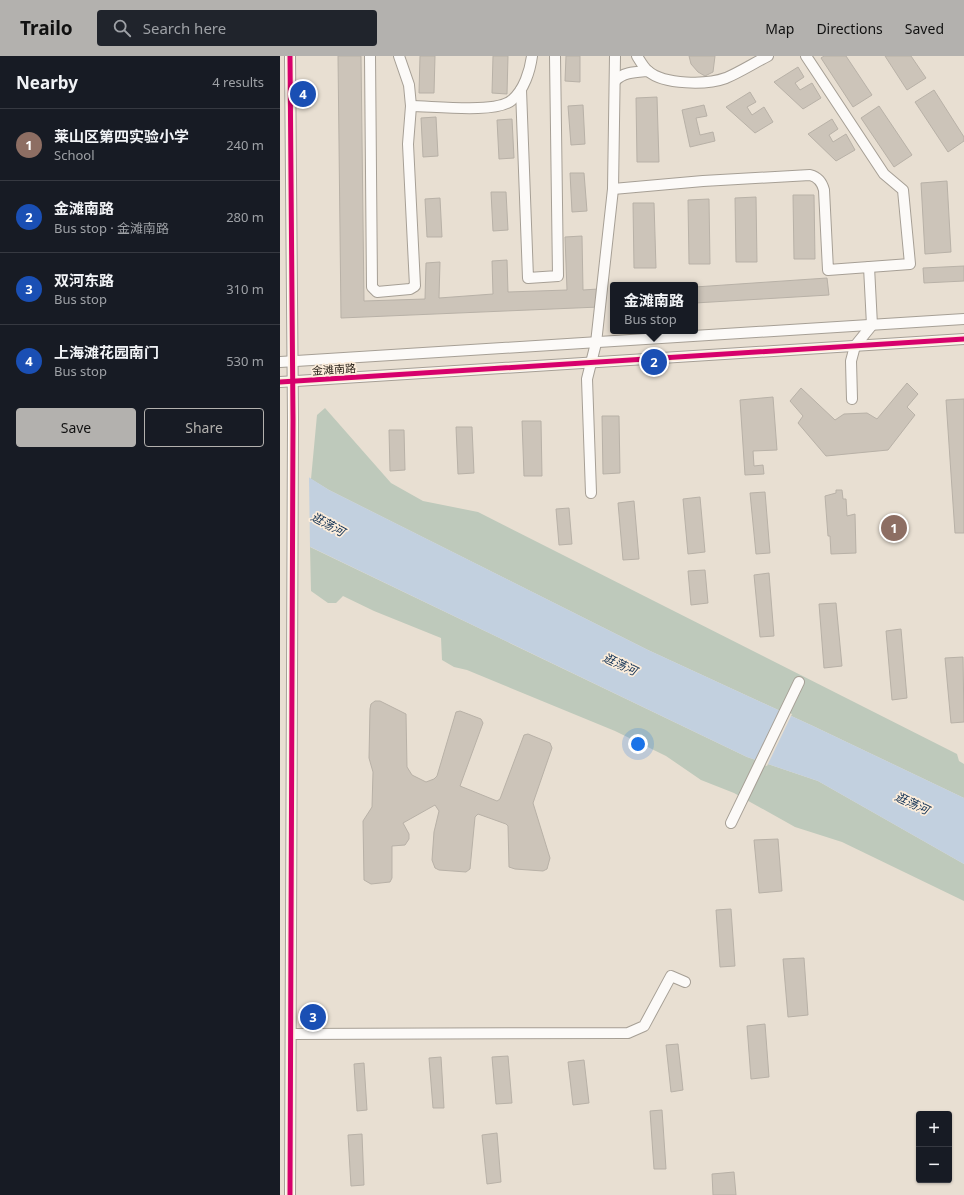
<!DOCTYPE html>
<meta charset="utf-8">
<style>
body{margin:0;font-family:"Noto Sans","Noto Sans SC",sans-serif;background:#20242c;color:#f1f3f6}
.controls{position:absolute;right:12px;bottom:12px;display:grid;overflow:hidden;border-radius:4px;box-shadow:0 1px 3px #0004}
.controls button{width:36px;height:36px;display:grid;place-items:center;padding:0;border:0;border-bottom:1px solid #363941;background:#171b24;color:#f1f3f6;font:20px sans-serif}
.you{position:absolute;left:358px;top:688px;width:14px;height:14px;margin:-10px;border:3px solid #fff;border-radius:50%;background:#1a73e8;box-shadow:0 0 0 6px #1a73e833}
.badge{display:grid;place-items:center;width:26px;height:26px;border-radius:50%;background:#b3b1ae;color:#fff;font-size:13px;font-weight:700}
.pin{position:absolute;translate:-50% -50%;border:2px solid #fff;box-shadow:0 1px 4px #0006}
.popup{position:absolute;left:330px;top:226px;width:88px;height:52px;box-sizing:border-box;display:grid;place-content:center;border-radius:4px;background:#171b24;filter:drop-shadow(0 1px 3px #0005);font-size:13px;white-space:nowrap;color:#9ea1a6}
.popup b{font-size:15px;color:#f1f3f6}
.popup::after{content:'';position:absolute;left:50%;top:100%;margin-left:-8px;border:8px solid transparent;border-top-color:#171b24}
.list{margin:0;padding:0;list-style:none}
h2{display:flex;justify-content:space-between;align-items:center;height:52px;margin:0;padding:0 16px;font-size:17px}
h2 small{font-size:13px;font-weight:400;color:#9ea1a6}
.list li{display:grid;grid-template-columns:26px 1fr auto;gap:12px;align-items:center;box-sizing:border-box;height:72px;padding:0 16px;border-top:1px solid #363941}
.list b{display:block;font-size:15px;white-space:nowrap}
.list p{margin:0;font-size:13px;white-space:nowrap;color:#9ea1a6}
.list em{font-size:13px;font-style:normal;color:#9ea1a6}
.actions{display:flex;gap:8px;padding:12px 16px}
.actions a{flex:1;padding:9px 0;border:1px solid #b3b1ae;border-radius:4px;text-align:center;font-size:14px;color:#b3b1ae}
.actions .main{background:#b3b1ae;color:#111}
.icon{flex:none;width:22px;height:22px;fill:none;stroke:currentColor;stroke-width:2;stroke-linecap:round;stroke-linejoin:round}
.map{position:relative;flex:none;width:684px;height:1139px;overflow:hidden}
header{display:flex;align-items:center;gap:24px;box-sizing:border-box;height:56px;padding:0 20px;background:#b3b1ae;color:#111}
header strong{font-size:19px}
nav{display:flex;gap:22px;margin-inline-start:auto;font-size:14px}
.search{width:280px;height:36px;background:#20242c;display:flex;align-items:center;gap:10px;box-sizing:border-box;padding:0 14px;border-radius:4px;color:#9ea1a6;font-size:15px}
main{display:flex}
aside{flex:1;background:#171b24}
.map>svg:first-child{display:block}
</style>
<header>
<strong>Trailo</strong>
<div class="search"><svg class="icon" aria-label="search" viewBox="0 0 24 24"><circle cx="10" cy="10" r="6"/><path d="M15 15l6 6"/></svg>Search here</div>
<nav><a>Map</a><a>Directions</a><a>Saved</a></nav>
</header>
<main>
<aside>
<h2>Nearby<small>4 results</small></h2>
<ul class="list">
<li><span class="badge" style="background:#8d6e63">1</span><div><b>莱山区第四实验小学</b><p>School</p></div><em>240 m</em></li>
<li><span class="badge" style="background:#1a4fb4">2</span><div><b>金滩南路</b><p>Bus stop · 金滩南路</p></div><em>280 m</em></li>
<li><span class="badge" style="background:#1a4fb4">3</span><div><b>双河东路</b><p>Bus stop</p></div><em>310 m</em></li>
<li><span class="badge" style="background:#1a4fb4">4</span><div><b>上海滩花园南门</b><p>Bus stop</p></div><em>530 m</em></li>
</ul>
<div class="actions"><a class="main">Save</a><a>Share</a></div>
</aside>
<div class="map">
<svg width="684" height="1139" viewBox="0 0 684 1139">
<rect width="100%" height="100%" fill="#e8dfd2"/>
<g fill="#bec9bb">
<path d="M45 352 111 427 143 445 198 456 677 698 679 705 684 708V742L533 670 368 594 49 434 31 423 37 359Z"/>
<path d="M30 491 467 701 538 725 684 808V845L562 786 515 771 454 737 421 724 386 700 335 675 187 614 174 611 162 604 161 582 94 555 63 540 56 547H48L31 535Z"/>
</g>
<path fill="#c2d0df" d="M0 403 49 434 368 594 533 670 684 742V808L538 725 467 701 14 483Z"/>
<g fill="#e8dfd2">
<path d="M0 401 29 419 30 493 13 484 0 474Z"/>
<path d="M501 653 512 658 487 710 475 706Z"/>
</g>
<g fill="#ccc4b9" stroke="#b8b1a7">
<path d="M58 0H81L84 245 145 243 146 207 160 206 159 242 213 238 212 205 227 204 228 236 287 234 285 181 302 180 303 234 318 233 319 251 61 262Z"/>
<path d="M140 0H155L154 37H139Z"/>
<path d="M213 0H228L227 38 212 37Z"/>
<path d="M286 0H300V26L285 25Z"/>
<path d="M409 0H435L433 16 425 20 418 16 411 8Z"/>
<path d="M544 0H566L592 39 573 51 541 2Z"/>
<path d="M605 0H631L646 22 627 34Z"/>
<path d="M518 11 524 21 515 27 520 34 532 27 541 42 523 53 494 26Z"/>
<path d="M654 34 684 81V85L668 96 635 46Z"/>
<path d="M470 36 476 46 467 51 472 59 484 51 493 66 475 77 446 51Z"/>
<path d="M377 41 379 106H357L356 42Z"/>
<path d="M303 49 305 88 291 89 288 50Z"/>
<path d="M424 49 427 60 416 62 420 79 433 76 435 85 410 91 402 54Z"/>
<path d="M599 50 632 99 614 111 581 62Z"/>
<path d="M156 61 158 100 143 101 141 62Z"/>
<path d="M232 63 234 102 219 103 217 64Z"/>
<path d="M552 63 558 73 549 79 553 86 566 78 575 94 556 105 528 78Z"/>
<path d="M290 117H304L307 155 292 156Z"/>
<path d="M667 125 671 196 645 198 641 127Z"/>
<path d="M211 136H226L228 174 213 175Z"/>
<path d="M513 139H534L535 203H514Z"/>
<path d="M476 141 477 206H456L455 142Z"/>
<path d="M160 142 162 181H147L145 143Z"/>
<path d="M429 143 430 208H409L408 144Z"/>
<path d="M353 147H374L376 212H354Z"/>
<path d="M684 210V225L644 227 643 212Z"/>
<path d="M547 222 549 239 415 247V231Z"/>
<path d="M627 327 638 338 627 351 635 359 608 394 546 400 518 367 523 360 510 345 521 332 555 364 564 358 587 357 597 363Z"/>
<path d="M493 341 497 394 473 395 474 410 483 409 484 418 465 419 460 344Z"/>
<path d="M684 343V477H675L666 344Z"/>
<path d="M322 360H339L340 417 323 418Z"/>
<path d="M242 365H261L262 420H244Z"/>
<path d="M176 371H192L194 417 178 418Z"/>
<path d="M109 374H124L125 414 110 415Z"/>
<path d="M556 434H562L563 443H566L567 460 575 458 576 497 551 498 550 480H548L545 440 556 437Z"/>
<path d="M485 436 490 497 476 498 470 437Z"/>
<path d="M420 441 425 496 408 498 403 443Z"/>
<path d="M354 445 359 503 343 504 338 447Z"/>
<path d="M289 452 292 488 279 489 276 453Z"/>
<path d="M425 514 428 547 411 549 408 515Z"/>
<path d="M489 517 494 580 480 581 474 519Z"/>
<path d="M556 547 562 610 544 612 539 548Z"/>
<path d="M621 573 627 642 612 644 606 575Z"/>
<path d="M683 601 684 666 671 667 665 602Z"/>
<path d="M95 645H100L126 658 127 711 132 719 146 726 154 723 157 720 176 656 180 655 201 663 203 667 180 730 217 745 220 743 244 679 248 678 270 687 272 692 253 747 270 802 267 813 263 815 235 813 229 811 228 770 226 768 198 758 195 761 190 813 186 816 159 814 155 812 152 804 154 776 159 755 155 749 123 767 129 778V783L125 789 112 790V822L110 826 91 828 84 824 83 765 92 751 93 716 89 702 90 653 91 648Z"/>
<path d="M498 783 502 835 479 837 474 784Z"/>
<path d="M451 853 455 910 440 911 436 854Z"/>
<path d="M524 902 528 959 508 961 503 903Z"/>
<path d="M485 968 489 1021 471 1023 467 970Z"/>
<path d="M398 988 403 1034 391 1036 386 989Z"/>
<path d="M228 1000 232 1047 216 1048 212 1001Z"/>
<path d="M161 1001 164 1052H153L149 1002Z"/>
<path d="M304 1004 309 1047 293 1049 288 1006Z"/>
<path d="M84 1007 87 1054 77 1055 74 1008Z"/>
<path d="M382 1054 386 1113H374L370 1055Z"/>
<path d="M217 1077 221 1126 207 1128 202 1079Z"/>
<path d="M82 1078 84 1129 71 1130 68 1079Z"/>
<path d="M454 1116 456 1139H433L432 1118Z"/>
</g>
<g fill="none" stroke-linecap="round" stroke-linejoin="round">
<defs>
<g id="minor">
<path d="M10 0 13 363 10 1139"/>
<path d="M90 0 92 231 97 236 130 233 135 230 128 88 131 50 129 29 119 0"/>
<path d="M357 0C360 5 364 12 368 15 384 29 427 29 446 22 460 16 474 7 488 0"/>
<path d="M526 0 604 118 623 134 630 208 589 211"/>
<path d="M335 25C343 16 356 16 368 15"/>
<path d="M241 34 248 222 278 220 275 0"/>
<path d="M131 50C153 50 217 58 232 44 244 34 250 15 252 0"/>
<path d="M333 133 423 125 530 119C538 121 542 126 544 134L548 214 589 211 592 269 575 290 571 305 572 343"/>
<path d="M0 306 684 263"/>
<path d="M0 326 684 283"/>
<path d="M311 437 307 323 316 287 333 133 335 0"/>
<path d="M451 767 519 626"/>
<path d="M11 978 348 977 364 970 391 920 405 926"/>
</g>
</defs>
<use href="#minor" stroke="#a69f95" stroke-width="12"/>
<use href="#minor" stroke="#fcfaf8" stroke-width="10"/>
<defs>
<g id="cycleway">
<path d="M10 0 13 363 10 1139"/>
<path d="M0 326 684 283"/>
</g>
</defs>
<use href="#cycleway" stroke="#fceddb" stroke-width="8"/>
<use href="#cycleway" stroke="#d6006c" stroke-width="5"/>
</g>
<g text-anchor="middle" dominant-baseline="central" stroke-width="3.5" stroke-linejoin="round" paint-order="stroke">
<g font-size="11" fill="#231c14" stroke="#fceddb">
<text transform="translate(54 313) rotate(-4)">金滩南路</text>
</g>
<g font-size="12" font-style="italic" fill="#0c2d51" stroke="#fceddb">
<text transform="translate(48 468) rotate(29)">逛荡河</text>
<text transform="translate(340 608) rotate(25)">逛荡河</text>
<text transform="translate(632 747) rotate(25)">逛荡河</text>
</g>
</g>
</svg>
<div class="controls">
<button>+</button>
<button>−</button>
</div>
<div class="you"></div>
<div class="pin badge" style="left:614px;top:472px;background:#8d6e63">1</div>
<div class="pin badge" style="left:374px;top:306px;background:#1a4fb4">2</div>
<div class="popup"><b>金滩南路</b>Bus stop</div>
<div class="pin badge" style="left:33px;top:961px;background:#1a4fb4">3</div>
<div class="pin badge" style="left:23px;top:38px;background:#1a4fb4">4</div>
</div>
</main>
